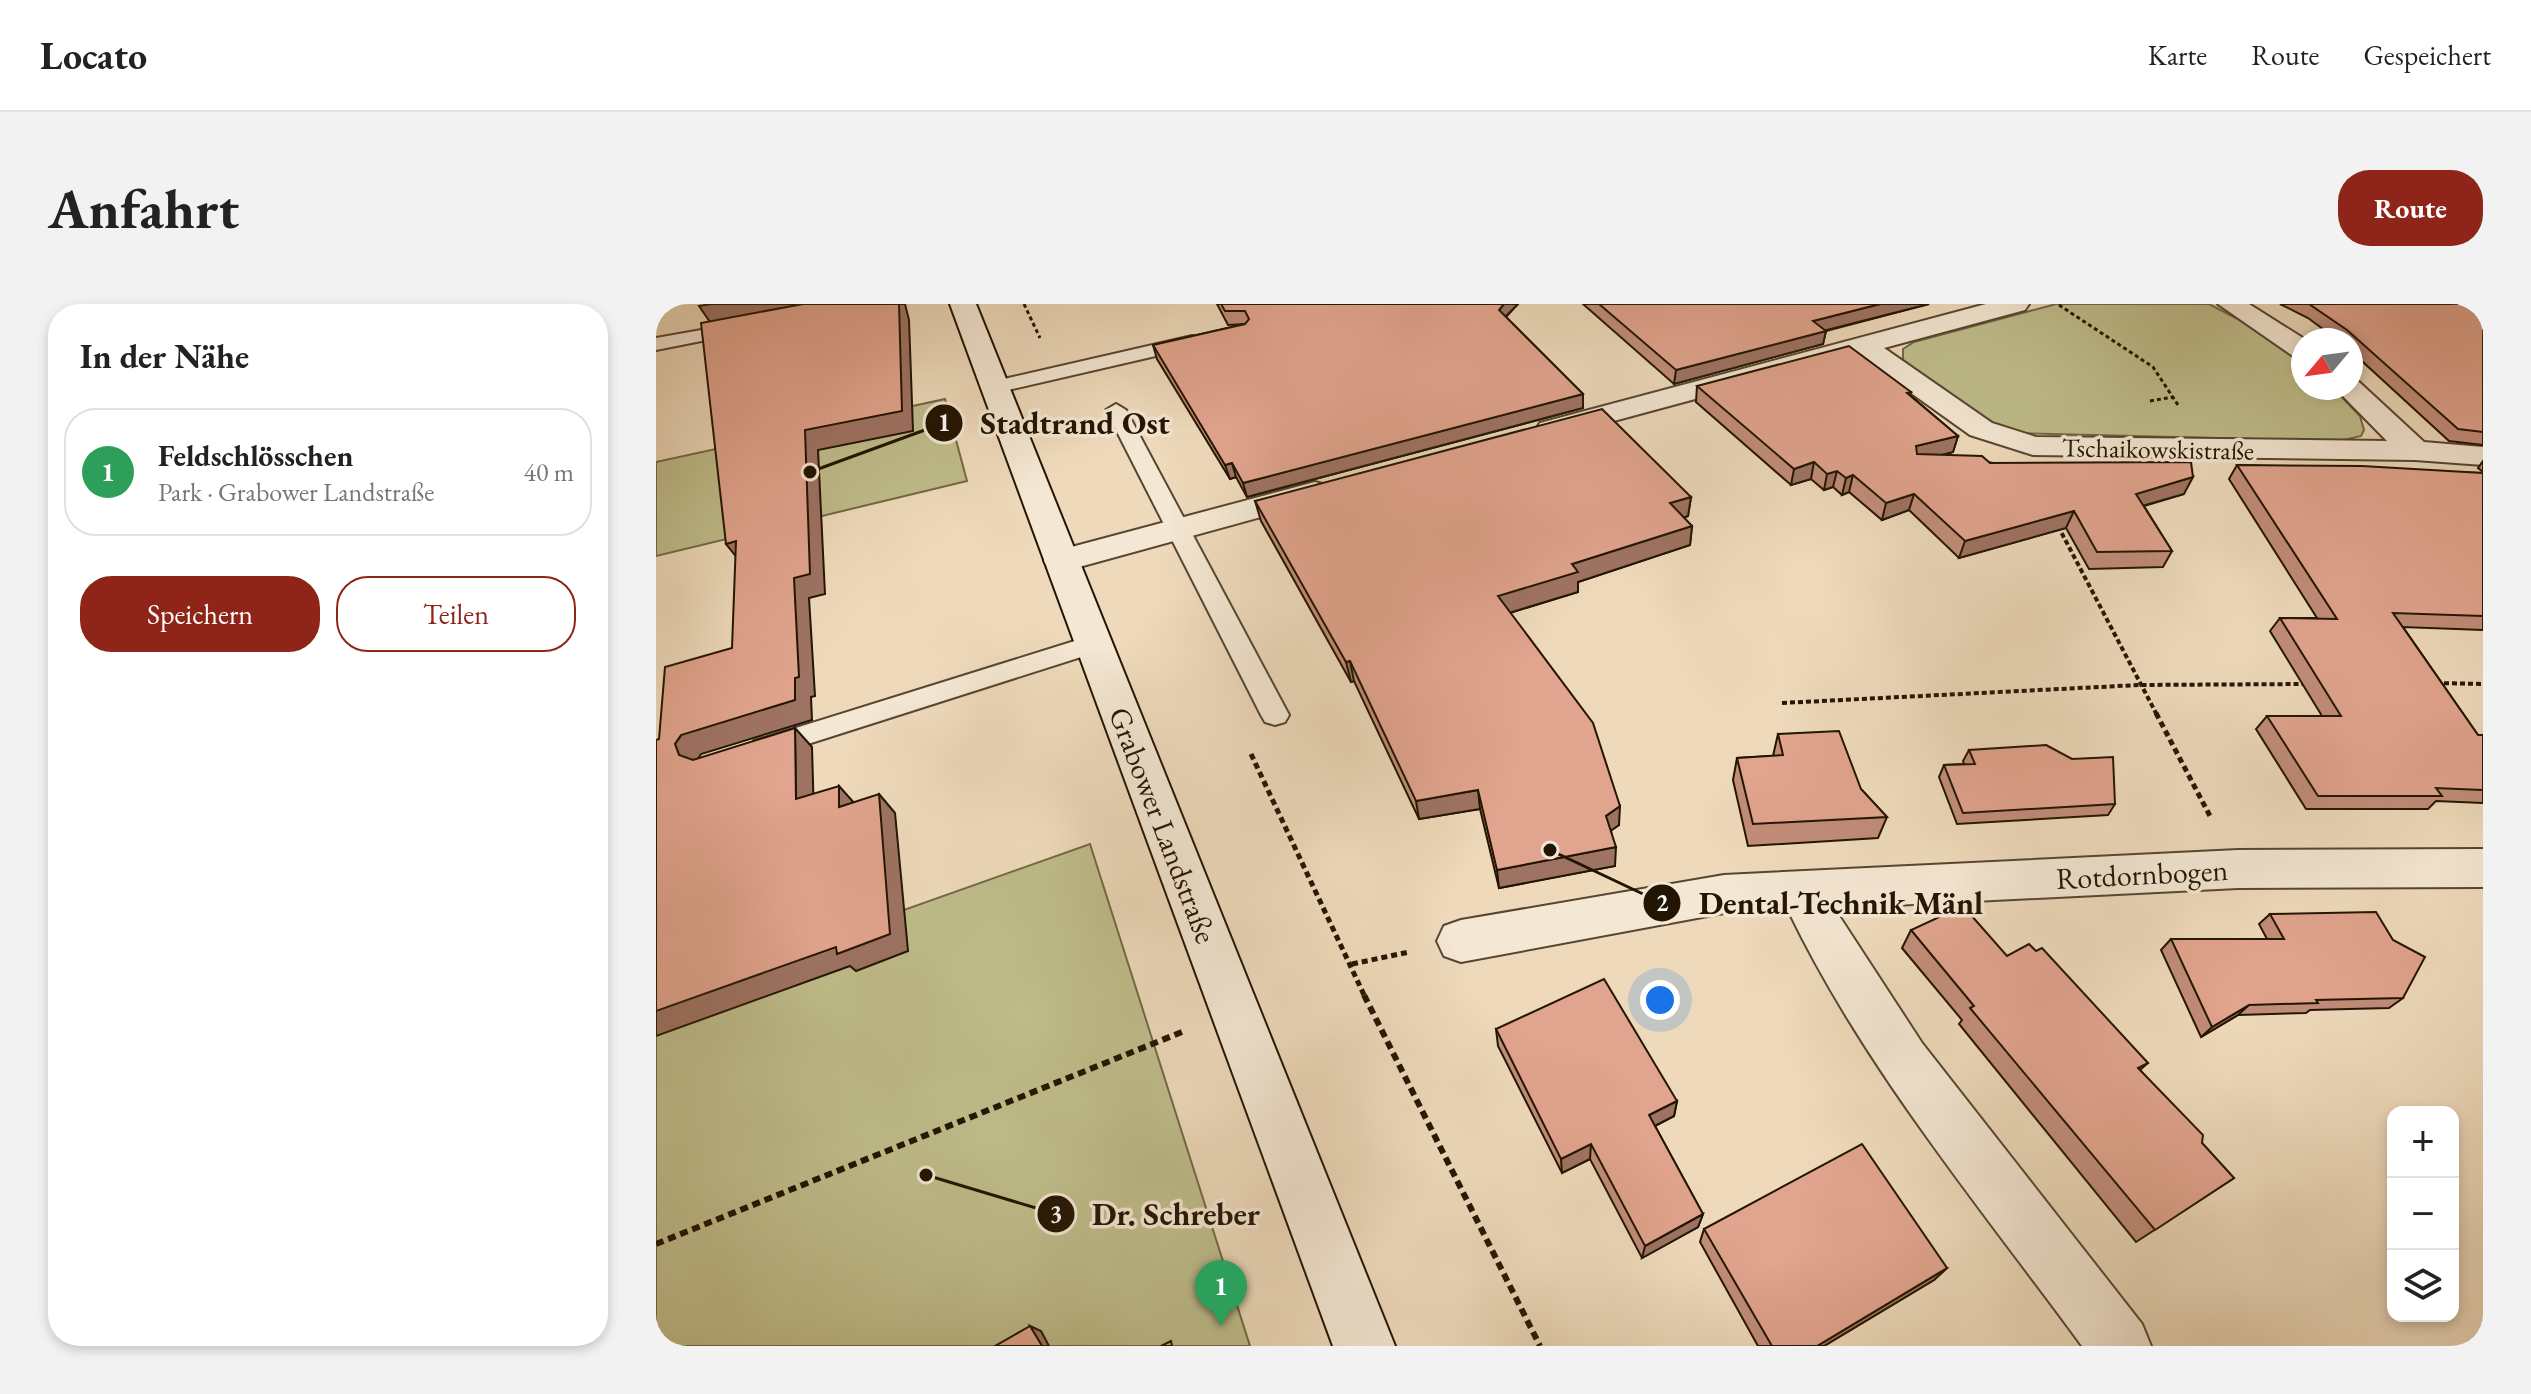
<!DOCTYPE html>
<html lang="de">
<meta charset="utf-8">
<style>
body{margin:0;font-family:"EB Garamond",serif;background:#f2f2f2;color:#222}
.controls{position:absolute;right:24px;bottom:24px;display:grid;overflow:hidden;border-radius:16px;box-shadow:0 4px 12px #0003}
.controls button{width:72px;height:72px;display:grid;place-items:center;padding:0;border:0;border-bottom:2px solid #e0e0e0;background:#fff;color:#222;font:40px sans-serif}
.compass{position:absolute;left:1635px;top:24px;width:72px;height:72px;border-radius:50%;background:#fff;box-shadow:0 4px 12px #0003;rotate:241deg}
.you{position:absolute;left:1004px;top:696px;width:28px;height:28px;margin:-20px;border:6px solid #fff;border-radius:50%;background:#1a73e8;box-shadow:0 0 0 12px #1a73e833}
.badge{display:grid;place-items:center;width:52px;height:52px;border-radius:50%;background:#8f2418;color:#fff;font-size:26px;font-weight:700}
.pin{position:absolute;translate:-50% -66px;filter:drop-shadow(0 2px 4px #0008)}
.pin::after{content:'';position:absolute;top:42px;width:28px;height:24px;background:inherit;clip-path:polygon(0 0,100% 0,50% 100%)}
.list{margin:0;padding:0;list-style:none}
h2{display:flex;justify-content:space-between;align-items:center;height:104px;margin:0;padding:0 32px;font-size:34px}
h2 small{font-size:26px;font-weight:400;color:#767676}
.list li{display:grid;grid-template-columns:52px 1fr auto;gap:24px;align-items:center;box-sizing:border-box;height:128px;margin:0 16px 16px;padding:0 16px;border:2px solid #e0e0e0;border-radius:32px}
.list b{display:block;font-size:30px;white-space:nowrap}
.list p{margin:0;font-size:26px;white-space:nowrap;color:#767676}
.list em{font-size:26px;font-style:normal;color:#767676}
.actions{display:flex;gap:16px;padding:24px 32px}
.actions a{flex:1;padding:18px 0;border:2px solid #8f2418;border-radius:32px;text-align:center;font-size:28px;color:#8f2418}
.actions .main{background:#8f2418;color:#fff}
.icon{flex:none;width:44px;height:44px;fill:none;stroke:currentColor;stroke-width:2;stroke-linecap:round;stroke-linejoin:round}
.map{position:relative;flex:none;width:1827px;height:1042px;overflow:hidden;border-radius:32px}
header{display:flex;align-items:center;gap:48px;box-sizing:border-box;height:112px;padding:0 40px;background:#fff;border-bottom:2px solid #e0e0e0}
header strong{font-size:38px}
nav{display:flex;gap:44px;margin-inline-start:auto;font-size:28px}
.intro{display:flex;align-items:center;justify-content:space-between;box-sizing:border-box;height:192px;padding:0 48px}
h1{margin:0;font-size:56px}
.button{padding:20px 36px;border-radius:32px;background:#8f2418;color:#fff;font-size:28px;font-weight:700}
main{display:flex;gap:48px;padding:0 48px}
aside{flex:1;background:#fff;border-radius:32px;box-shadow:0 4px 12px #0003}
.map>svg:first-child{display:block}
</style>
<header>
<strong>Locato</strong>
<nav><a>Karte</a><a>Route</a><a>Gespeichert</a></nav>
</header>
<div class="intro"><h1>Anfahrt</h1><a class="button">Route</a></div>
<main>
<aside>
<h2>In der Nähe<small></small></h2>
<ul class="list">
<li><span class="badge" style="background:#2e9e5b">1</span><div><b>Feldschlösschen</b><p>Park · Grabower Landstraße</p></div><em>40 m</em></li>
</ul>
<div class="actions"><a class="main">Speichern</a><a>Teilen</a></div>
</aside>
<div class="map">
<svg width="1827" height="1042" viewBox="0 0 1827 1042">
<rect width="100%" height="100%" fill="#eedabb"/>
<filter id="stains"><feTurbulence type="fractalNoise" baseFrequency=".0025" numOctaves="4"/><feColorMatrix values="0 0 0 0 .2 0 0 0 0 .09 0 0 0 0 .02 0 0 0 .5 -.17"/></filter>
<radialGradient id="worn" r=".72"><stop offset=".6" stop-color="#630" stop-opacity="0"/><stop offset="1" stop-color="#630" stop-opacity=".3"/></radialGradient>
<g fill="#bfbd8b" stroke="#716947" stroke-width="2">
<path d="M1400 0H1553L1599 24 1647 58V84H1677L1704 112 1708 126 1705 132 1684 137 1360 129 1330 117 1247 56V45L1258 38Z"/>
<path d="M289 95 311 177 0 252V158Z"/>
<path d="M434 540 594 1042H0V694Z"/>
</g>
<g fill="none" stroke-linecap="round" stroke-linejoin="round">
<defs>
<g id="service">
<path d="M85 19 91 20 94 24 91 28 0 46V34Z"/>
<path d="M536 32 543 34 545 38 543 42 339 89 329 83 339 77Z"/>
<path d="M460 100 470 106 633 411 629 418 619 421 609 418 605 411 450 106Z"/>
<path d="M438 331 447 334 451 340 447 346 108 454 98 451 94 444 98 437Z"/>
</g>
<g id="minor">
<path d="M1330 0H1373L1369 6 1228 44 1336 119 1380 133 1731 137 1679 84H1695V76L1703 78 1768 138 1827 143V161L1759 156 1377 151 1314 131 1202 51 895 134 884 131 880 125 884 119Z"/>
<path d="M1562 0H1593L1650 36H1647V54L1637 52Z"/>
<path d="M659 178 670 181 675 188 670 195 405 268 393 265 388 257 393 249Z"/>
<path d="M1827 545V583L1582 584 1178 604 1266 739 1486 1020 1495 1042H1426C1323 901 1208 764 1132 606L1068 609 805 658 788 652 781 637 788 622 805 616 1068 571 1582 546Z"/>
</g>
<path id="secondary" d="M294 0H320L739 1042H677Z"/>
</defs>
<use href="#service" stroke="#564631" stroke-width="4"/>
<use href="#minor" stroke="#564631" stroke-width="4"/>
<use href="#secondary" stroke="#231503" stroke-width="4"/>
<g stroke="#231503" stroke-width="3" stroke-dasharray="4 3" stroke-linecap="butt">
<path d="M368 0 384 34"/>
<path d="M1403 1 1497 63 1522 101"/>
<path d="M1494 97 1517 93"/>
</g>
<g stroke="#231503" stroke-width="4" stroke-dasharray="5 3" stroke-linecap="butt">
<path d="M1402 222 1501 411"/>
<path d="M1780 379 1827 380"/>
<path d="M1126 399 1483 381 1650 380"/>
</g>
<g stroke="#231503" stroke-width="5" stroke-dasharray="6 4" stroke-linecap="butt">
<path d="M1500 409 1555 514"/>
<path d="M595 450 709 693"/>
<path d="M696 660 753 648"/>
</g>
<g stroke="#231503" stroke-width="6" stroke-dasharray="8 5" stroke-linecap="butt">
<path d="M708 691 884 1042"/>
<path d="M0 940 526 728"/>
</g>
<use href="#service" fill="#f4e7d3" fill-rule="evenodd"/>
<use href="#minor" fill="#f4e7d3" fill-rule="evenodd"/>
<use href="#secondary" fill="#f4e7d3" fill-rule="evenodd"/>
</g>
<g fill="#c28d7a" stroke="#231503" stroke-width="2">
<path d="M561 0H862L850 13 927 90V104L591 193 580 173 574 175 501 55 497 41 589 20 572 21Z"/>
<path d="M927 0H1273L1170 27 1167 40 1018 80Z"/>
<path d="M1624 0H1827V141L1793 137 1695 47V36H1682L1652 14Z"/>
<path d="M1041 82 1255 88 1254 91 1302 132 1297 148 1288 151 1528 190 1488 202 1516 247 1507 263 1433 265 1410 224 1303 254 1253 206 1226 216 1193 188 1186 191 1177 183 1168 186 1155 175 1135 181 1040 98Z"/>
<path d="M1827 157V168L1822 164Z"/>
<path d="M1581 161 1827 169V326L1747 323 1822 431H1827V499L1780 497 1772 505H1650L1600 425 1611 412H1666L1614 327 1624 314H1661L1573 175Z"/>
<path d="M1035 193 1032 212 1028 214 1036 222 1034 241 922 278V288L854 309 963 521 955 526 959 562 843 584 824 505 763 515 698 377 695 378 605 217 599 197Z"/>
<path d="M1122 430 1205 485 1231 513 1222 534 1092 542 1077 476 1081 454 1117 452Z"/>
<path d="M1313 446 1459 500 1452 511 1301 520 1283 473 1288 461 1308 460 1307 457Z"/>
<path d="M1614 610 1747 694 1733 704 1654 706 1650 709 1582 711 1545 733 1505 646 1515 635H1611L1603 620Z"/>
<path d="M1255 626 1351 652 1380 647 1492 759 1484 766 1546 839 1578 874 1480 938 1303 720 1306 716 1246 644Z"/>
<path d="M840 725 1021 797 1018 812 999 822 1047 910 1042 923 986 954 934 855 906 869 842 742Z"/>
<path d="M1048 925 1291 964 1278 976 1168 1042H1102L1044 938Z"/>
</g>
<g fill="#9e7363" stroke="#231503" stroke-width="2">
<path d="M55 0H167L56 21 43 2Z"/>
<path d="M243 0H249L253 16 257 127 162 146 169 290 153 294 159 392 155 393 156 416 45 450 39 460 23 451 19 440 138 274 149 126Z"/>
<path d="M848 0H862L843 19V6Z"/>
<path d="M1224 0H1273L1155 30 1157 17Z"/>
<path d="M1170 27 1167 40 1018 80 1020 66Z"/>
<path d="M927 90V104L591 193 587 179Z"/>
<path d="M1302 132 1297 148 1255 159 1260 142Z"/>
<path d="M1158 158 1155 175 1135 181 1138 165Z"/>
<path d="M576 159 580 173 574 175 569 161Z"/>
<path d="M1181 167 1177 183 1168 186 1171 170Z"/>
<path d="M1197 171 1193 188 1186 191 1190 174Z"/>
<path d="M1537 173 1528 190 1472 206 1480 190Z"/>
<path d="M1258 190 1253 206 1226 216 1230 199Z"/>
<path d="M1035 193 1032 212 1012 219 1014 199Z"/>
<path d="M1418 207 1410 224 1303 254 1309 237Z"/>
<path d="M1036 222 1034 241 922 278V288L843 312 842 292 916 260Z"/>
<path d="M80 237 86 260 70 240Z"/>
<path d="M694 357 698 377 695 378 690 358Z"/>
<path d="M139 424 156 443 158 514 140 495Z"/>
<path d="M183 482 200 501 183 503Z"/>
<path d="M822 486 824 505 763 515 760 497Z"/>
<path d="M223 490 239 509 252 647 200 667 194 662 0 732V707Z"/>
<path d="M964 502 963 521 949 531 950 512Z"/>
<path d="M960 543 959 562 843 584 841 566Z"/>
<path d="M1593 701 1582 711 1545 733 1556 723Z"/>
<path d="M1021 797 1018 812 991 826 993 811Z"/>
<path d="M935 840 934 855 906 869 905 855Z"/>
<path d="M1047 910 1042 923 986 954 989 942Z"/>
<path d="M1291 964 1278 976 1168 1042H1161Z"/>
<path d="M374 1022 385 1027 393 1042H386Z"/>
</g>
<g fill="#e1a48e" stroke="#231503" stroke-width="2">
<path d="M147 0H243L246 107 149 126 154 270 138 274 143 373 139 374V396L25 431 19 440 23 451 37 456 139 424 140 495 183 482V503L223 490 234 630 181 650 180 643 0 707V436L3 435 9 363 76 344 80 237 70 240 45 19Z"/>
<path d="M565 0H848L843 6 927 90 587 179 576 159 569 161 497 41 589 20 593 15 589 7H569Z"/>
<path d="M943 0H1224L1157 17 1170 27 1020 66Z"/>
<path d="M1653 0H1827V128L1802 125 1691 26Z"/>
<path d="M1193 42 1255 88 1251 89 1302 132 1260 142 1261 150 1326 152 1334 159 1535 158 1537 173 1480 190 1516 247 1441 248 1418 207 1309 237 1258 190 1230 199 1197 171 1190 174 1181 167 1171 170 1158 158 1138 165 1041 82Z"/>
<path d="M946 105 1035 193 1014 199 1036 222 916 260 922 268 842 292 937 419 964 502 950 512 960 543 841 566 822 486 760 497 694 357 690 358 599 197Z"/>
<path d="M1581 161 1706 162 1827 169V312L1737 309 1822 431H1827V486L1780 484 1786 492H1662L1611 412H1685L1624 314 1681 315Z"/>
<path d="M1183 427 1205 485 1231 513 1097 520 1081 454 1127 451 1122 430Z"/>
<path d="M1390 441 1416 455 1457 453 1459 500 1307 509 1288 461 1319 460 1313 446Z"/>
<path d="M1307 602 1351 652 1373 640 1380 647 1386 644 1492 759 1482 764 1547 831 1546 839 1578 874 1499 926 1314 704 1318 702 1255 626Z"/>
<path d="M1720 608 1737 636 1769 653 1747 694 1660 696 1662 699 1593 701 1556 723 1515 635H1628L1614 610Z"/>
<path d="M948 675 1021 797 993 811 1047 910 989 942 935 840 905 855 840 725Z"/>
<path d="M1206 840 1291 964 1161 1042H1116L1048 925Z"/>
<path d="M374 1022 386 1042H339Z"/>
<path d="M515 1037 516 1042H505Z"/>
</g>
<g text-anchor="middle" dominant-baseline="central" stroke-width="7" stroke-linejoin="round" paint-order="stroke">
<g font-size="26" fill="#231503" stroke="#f4e7d3">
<text transform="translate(1502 145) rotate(1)">Tschaikowskistraße</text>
</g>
<g font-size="30" fill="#231503" stroke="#f4e7d3">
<text transform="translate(507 521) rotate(69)">Grabower Landstraße</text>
<text transform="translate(1486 570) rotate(-3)">Rotdornbogen</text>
</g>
</g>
<path fill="none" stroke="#231503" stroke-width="3" d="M154 168L288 119M894 546L1006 599M270 871L400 910"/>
<g fill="#231503" stroke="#f4e7d3" stroke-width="3">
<circle cx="154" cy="168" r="8"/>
<circle cx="894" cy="546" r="8"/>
<circle cx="270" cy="871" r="8"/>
<circle cx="288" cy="119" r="20"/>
<circle cx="1006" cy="599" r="20"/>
<circle cx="400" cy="910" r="20"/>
</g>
<g font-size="24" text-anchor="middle" font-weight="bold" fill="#fff">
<text x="288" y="127">1</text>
<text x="1006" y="607">2</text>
<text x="400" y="918">3</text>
</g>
<g font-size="32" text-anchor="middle" font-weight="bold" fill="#231503" stroke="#f4e7d3" stroke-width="7" stroke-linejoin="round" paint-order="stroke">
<text x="419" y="130">Stadtrand Ost</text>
<text x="1185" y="610">Dental-Technik Mänl</text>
<text x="520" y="921">Dr. Schreber</text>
</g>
<rect width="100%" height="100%" filter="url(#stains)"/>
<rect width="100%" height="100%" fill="url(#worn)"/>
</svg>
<div class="controls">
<button>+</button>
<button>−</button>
<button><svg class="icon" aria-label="layers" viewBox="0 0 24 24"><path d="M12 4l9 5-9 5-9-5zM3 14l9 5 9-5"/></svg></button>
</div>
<svg class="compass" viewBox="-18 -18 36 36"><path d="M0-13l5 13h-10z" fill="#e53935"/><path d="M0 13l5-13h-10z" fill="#767676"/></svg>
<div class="you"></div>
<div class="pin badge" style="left:565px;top:1022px;background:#2e9e5b">1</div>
</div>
</main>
